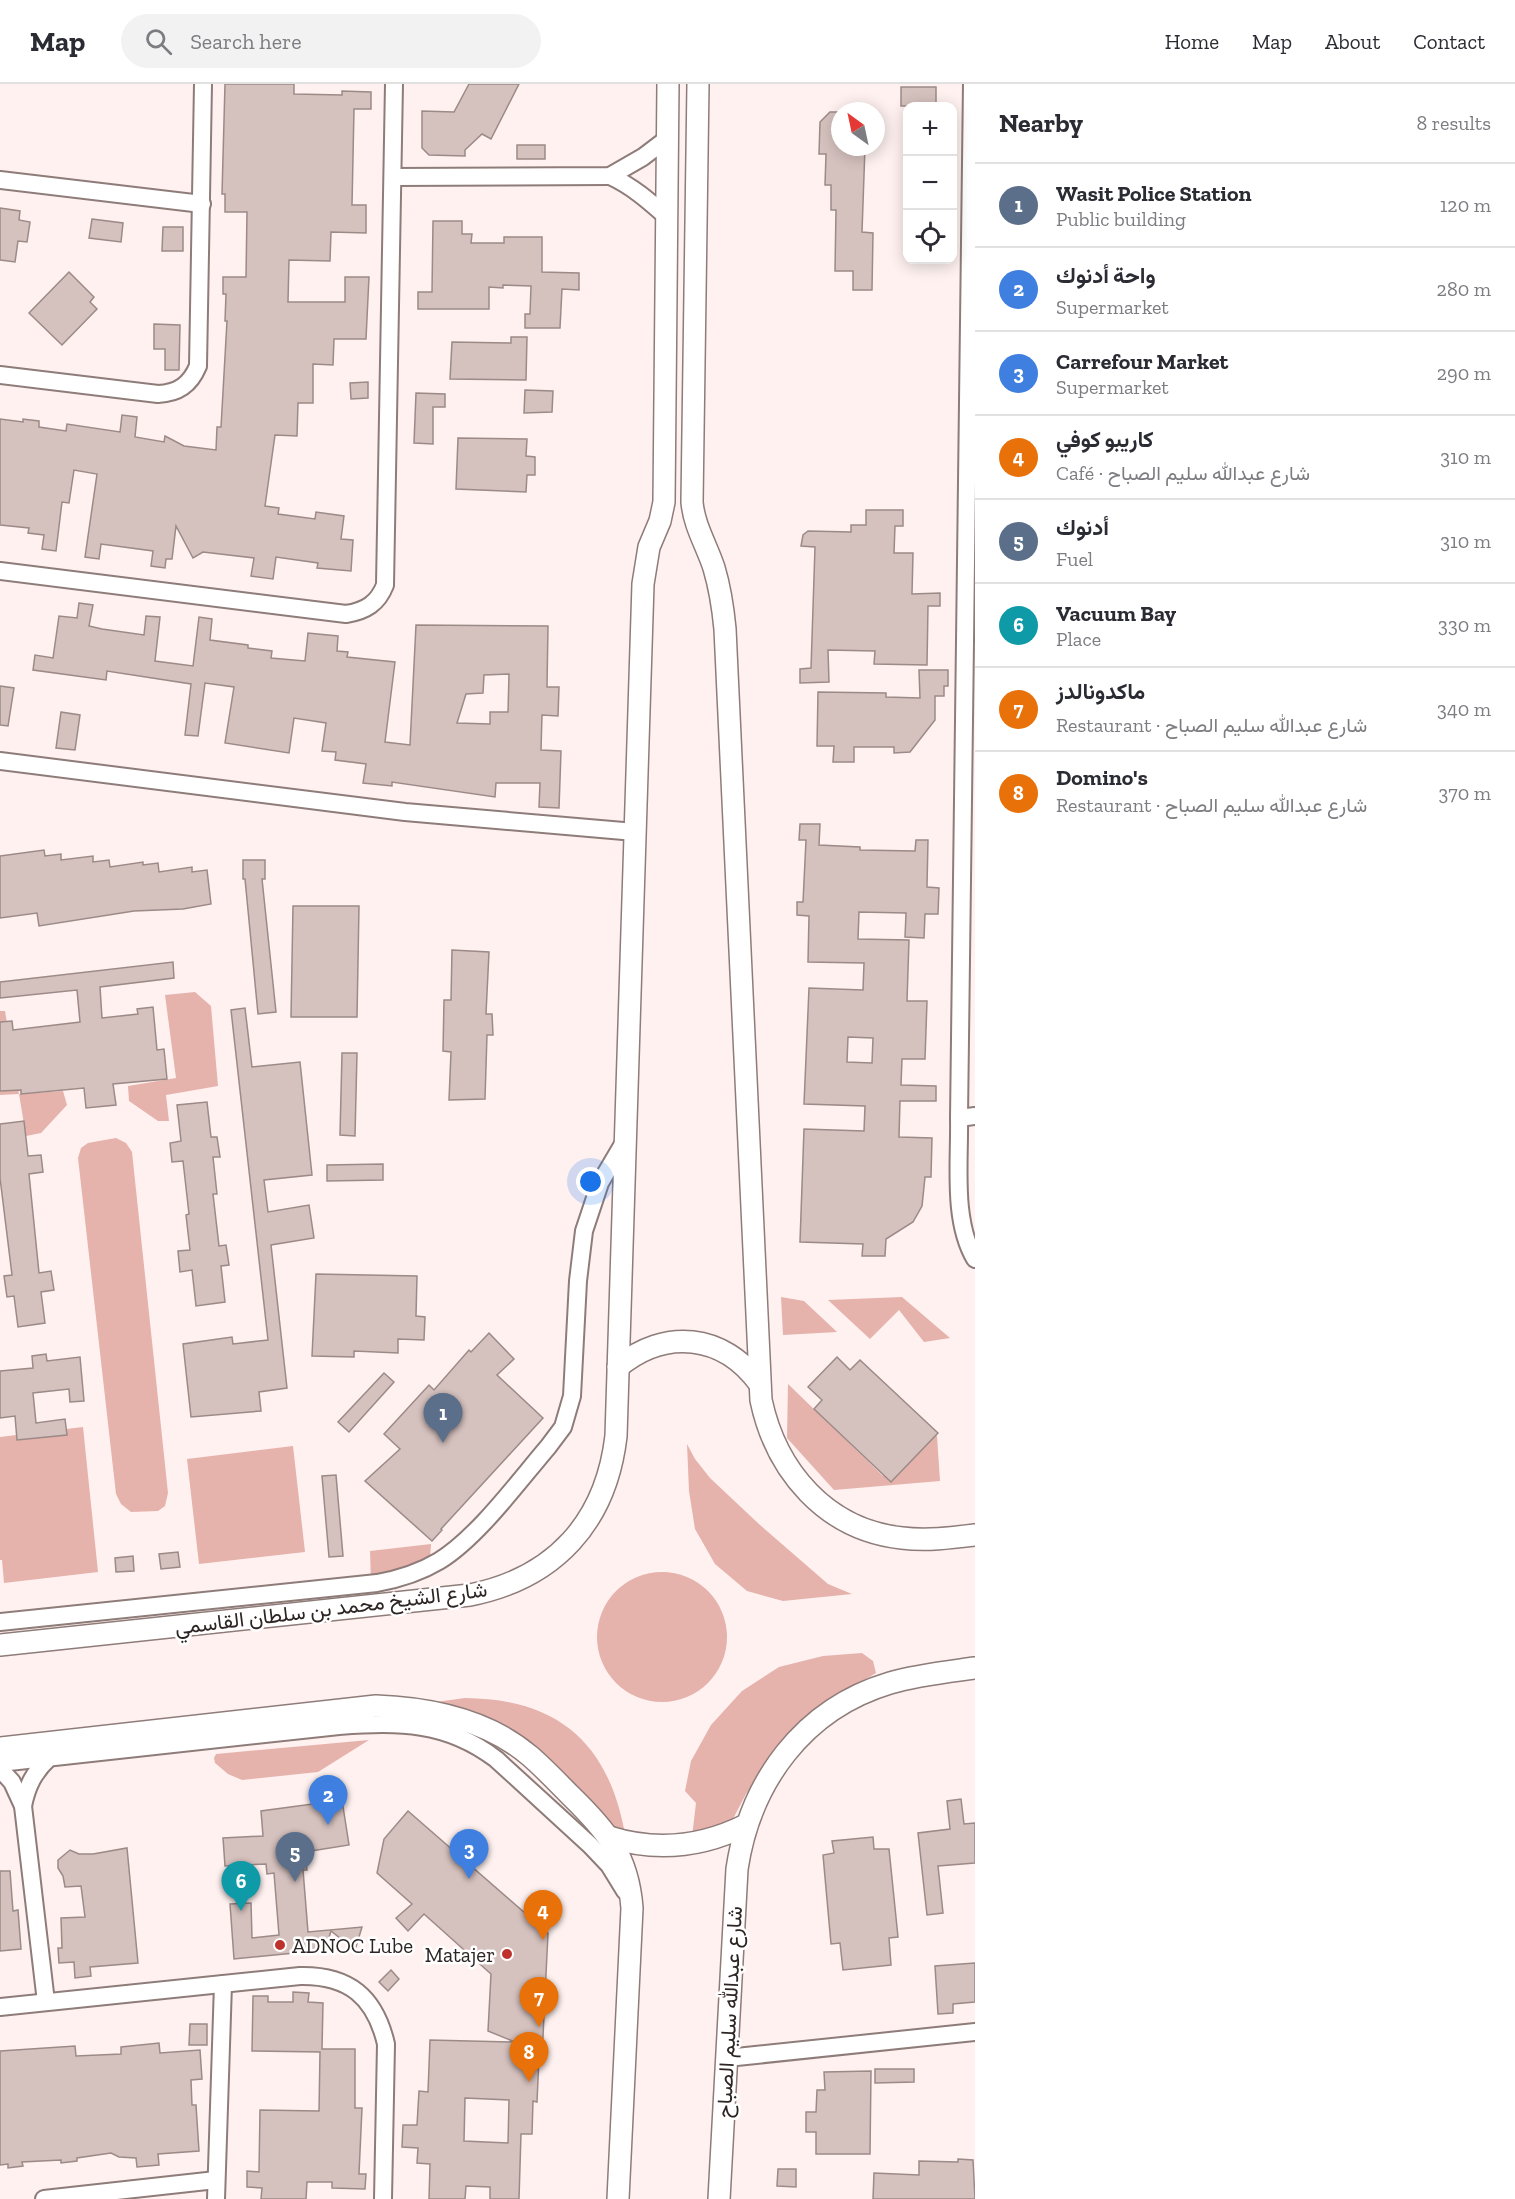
<!DOCTYPE html>
<meta charset="utf-8">
<style>
body{margin:0;font-family:"Zilla Slab",Vazirmatn,serif;background:#f2f2f3;color:#2b2b33}
.controls{position:absolute;right:18px;top:18px;display:grid;overflow:hidden;border-radius:12px;box-shadow:0 3px 15px #0003}
.controls button{width:54px;height:54px;display:grid;place-items:center;padding:0;border:0;border-bottom:2px solid #e1e1e2;background:#fff;color:#2b2b33;font:30px sans-serif}
.compass{position:absolute;left:831px;top:18px;width:54px;height:54px;border-radius:50%;background:#fff;box-shadow:0 3px 15px #0003;rotate:327deg}
.you{position:absolute;left:591px;top:1098px;width:21px;height:21px;margin:-15px;border:4px solid #fff;border-radius:50%;background:#1a73e8;box-shadow:0 0 0 9px #1a73e833}
.badge{display:grid;place-items:center;width:39px;height:39px;border-radius:50%;background:#1a73e8;color:#fff;font-size:20px;font-weight:700}
.pin{position:absolute;translate:-50% -50px;filter:drop-shadow(0 2px 3px #0008)}
.pin::after{content:'';position:absolute;top:32px;width:21px;height:18px;background:inherit;clip-path:polygon(0 0,100% 0,50% 100%)}
.list{margin:0;padding:0;list-style:none}
h2{display:flex;justify-content:space-between;align-items:center;height:78px;margin:0;padding:0 24px;font-size:26px}
h2 small{font-size:20px;font-weight:400;color:#7c7c81}
.list li{display:grid;grid-template-columns:39px 1fr auto;gap:18px;align-items:center;box-sizing:border-box;height:84px;padding:0 24px;border-top:2px solid #e1e1e2}
.list b{display:block;font-size:22px;white-space:nowrap}
.list p{margin:0;font-size:20px;white-space:nowrap;color:#7c7c81}
.list em{font-size:20px;font-style:normal;color:#7c7c81}
.icon{flex:none;width:33px;height:33px;fill:none;stroke:currentColor;stroke-width:2;stroke-linecap:round;stroke-linejoin:round}
.map{position:relative;flex:none;width:975px;height:2115px;overflow:hidden}
header{display:flex;align-items:center;gap:36px;box-sizing:border-box;height:84px;padding:0 30px;background:#fff;border-bottom:2px solid #e1e1e2}
header strong{font-size:28px}
nav{display:flex;gap:33px;margin-inline-start:auto;font-size:21px}
.search{width:420px;height:54px;background:#f2f2f3;display:flex;align-items:center;gap:15px;box-sizing:border-box;padding:0 21px;border-radius:33px;color:#7c7c81;font-size:22px}
main{display:flex}
aside{flex:1;background:#fff}
.map>svg:first-child{display:block}
</style>
<header>
<strong>Map</strong>
<div class="search"><svg class="icon" aria-label="search" viewBox="0 0 24 24"><circle cx="10" cy="10" r="6"/><path d="M15 15l6 6"/></svg>Search here</div>
<nav><a>Home</a><a>Map</a><a>About</a><a>Contact</a></nav>
</header>
<main>
<div class="map">
<svg width="975" height="2115" viewBox="0 0 975 2115">
<rect width="100%" height="100%" fill="#fef1f0"/>
<g fill="#e6b2ac">
<path d="M195 908 211 922 218 1002 166 1011 169 1037H158L129 1017 128 1002 176 994 165 911Z"/>
<path d="M0 927H5L19 1010 63 1007 67 1021 41 1049 26 1052 19 1010 0 1011Z"/>
<path d="M116 1054 126 1059 132 1068 168 1409 165 1422 158 1427 131 1428 121 1420 116 1410 78 1074 81 1064 88 1059Z"/>
<path d="M781 1213 804 1217 837 1248 783 1251Z"/>
<path d="M902 1213 950 1254 924 1258 899 1226 870 1255 828 1216Z"/>
<path d="M788 1300 883 1392 928 1345 937 1352 940 1397 834 1406 787 1354Z"/>
<path d="M83 1343 98 1488 4 1499 2 1476H0V1353Z"/>
<path d="M687 1360 695 1375 710 1394 760 1441 828 1500 852 1510 783 1517 747 1507 715 1480 695 1445 689 1407Z"/>
<path d="M293 1362 305 1468 199 1480 187 1375Z"/>
<path d="M431 1460 430 1475 371 1498 370 1467Z"/>
<circle cx="662" cy="1553" r="65"/>
<path d="M862 1569 873 1577 876 1589 856 1601 759 1692 746 1710 725 1750 692 1753 696 1719 685 1707 691 1677 711 1641 742 1607 779 1583 823 1572Z"/>
<path d="M465 1614C561 1615 611 1662 626 1756L564 1695 436 1625V1618Z"/>
<path d="M369 1656 318 1688 242 1696 228 1690 215 1679 214 1674 216 1670Z"/>
</g>
<g fill="#d5c1be" stroke="#9c8a87" stroke-width="1.5" fill-rule="evenodd">
<path d="M225 0H294V10L342 11V7L371 8V25H354L352 121H366V149L331 148 330 177 289 176 288 218H345V193H369L366 255H334L333 281 313 280V319H298L297 352 275 351 265 422 279 424 278 430 315 435 316 428 344 432 341 455 353 456 351 487 317 484 318 479 276 473 273 495 251 492 254 474 203 468 193 474 176 442 172 475H166L165 484 151 482 153 467 101 460 99 475 85 473 97 390 74 386 69 419 62 418 56 467 42 465 44 451 28 449 29 444 0 441V335L23 338V335L39 337V343L66 347 67 340 120 348 122 331 137 333 135 353 164 358 165 352 184 362 216 366 217 343H221L227 237H225L226 210H223V193H246L247 128H225V110H222Z"/>
<path d="M469 0H519L491 55 482 50 465 66V72L429 71 422 64V27L454 28Z"/>
<rect x="901" y="3" width="35" height="19"/>
<path d="M830 28H840V63H865L862 148 873 149 872 206H853V187H835L836 126H831V101H825L826 70H819L820 38Z"/>
<rect x="517" y="61" width="28" height="14"/>
<path d="M0 124 20 127 19 136 30 138 27 158 18 157 15 178 0 176Z"/>
<path d="M92 135 123 139 121 158 89 154Z"/>
<path d="M433 137H462V150H472L471 159H504V153H542V188L579 189V206L562 205 560 244H525V230H530L531 202 503 201V204L489 203V225H418V208H432Z"/>
<path d="M163 143H183V167H162Z"/>
<path d="M69 188 94 213 90 218 97 225 62 261 29 229Z"/>
<path d="M154 240 180 241 179 286H165V265H154Z"/>
<path d="M511 253H527L526 296 450 295 452 258 511 259Z"/>
<path d="M368 298V314L351 315 350 299Z"/>
<path d="M525 306 553 307 552 328 524 329Z"/>
<path d="M416 309 445 310V323H433V360L414 359Z"/>
<path d="M458 354 527 355 526 372 535 373V391H527L526 408 456 405Z"/>
<path d="M866 426H903V442H895L894 469H913L912 510 940 509V522H928L927 581 874 580 875 567 828 566 829 598 800 599V585L811 584 815 463 801 462 803 451 808 447 851 448V441H866Z"/>
<path d="M79 519 93 521 89 542 102 545 144 551 146 532 160 533 155 577 193 582 199 533 212 535 210 556 248 561V564L272 567 271 574 305 577 308 549 338 552 337 567 348 568 347 573 395 578 385 658 410 661 416 541 548 542 547 603H559L558 632 542 631 541 666 561 667 559 724 539 723 540 699H496L495 713 392 698V702L363 699 366 680 335 676 336 668 322 667 326 639 294 634 289 669 225 659 234 603 205 599 198 652 185 651 191 600 107 587 106 596 33 586 35 571 53 574 59 532 77 534ZM509 590 508 628H490V640L457 639 466 610 483 609 484 591Z"/>
<path d="M919 586H948V602H944V612H935V636L910 668 894 669V663H854V678H833L834 662H817L818 608 886 609V613L920 614Z"/>
<path d="M0 602 14 604 8 642 0 641Z"/>
<path d="M61 628 80 631 75 666 56 664Z"/>
<path d="M800 740H820L819 761 860 763V766L915 767 916 756H928L927 803 939 804 938 830H925L924 854 905 853 906 829 859 828 858 855 909 856 907 917H927L925 975H902L901 1001 936 1002V1017H900L899 1053 932 1054 931 1093H925L922 1122 913 1138 886 1155 885 1172H862L863 1160 800 1158 804 1045 864 1047 865 1022 804 1020 809 904 863 906 864 879 808 878 809 832 797 831V818H803L806 756H799ZM848 953 873 954 872 979 847 978Z"/>
<path d="M44 766 45 772 61 770V776L93 772V778L109 776 110 783 143 778V781L158 779 159 788 192 783V788L207 786 211 820 183 825 134 827 39 842 37 829 0 834V772Z"/>
<path d="M243 776H265V795H262L276 928 258 930 245 795H243Z"/>
<path d="M293 822H359L357 933H291Z"/>
<path d="M452 866 489 868 486 930H492L493 951H487L485 1015 449 1016 451 968 443 967 444 916H451Z"/>
<path d="M173 878 174 894 100 903 102 934 138 930 137 925 153 923 157 966 164 965 167 995 113 1000 116 1021 86 1024 84 1004 21 1010V1006L0 1007V938L12 937 13 946 80 938 77 906 0 914V898Z"/>
<path d="M245 924 252 983 300 978 312 1091 264 1096 268 1128 309 1121 314 1154 271 1161 287 1304 259 1308 261 1327 191 1333 183 1260 232 1253 233 1260 268 1256 231 926Z"/>
<path d="M342 969H357L355 1052 340 1051Z"/>
<path d="M207 1018 211 1053H217L220 1073H213L217 1110H213L219 1162 226 1161 229 1181 221 1182 225 1218 196 1222 192 1186 180 1188 178 1167 190 1166 186 1131 189 1130 183 1077 172 1078 170 1059 181 1057 177 1021Z"/>
<path d="M24 1037 28 1072 41 1071 43 1088 29 1090 39 1189 51 1187 54 1206 41 1208 45 1239 18 1243 14 1212 7 1213 4 1192 12 1191 0 1094V1040Z"/>
<path d="M383 1080V1096L327 1097V1081Z"/>
<path d="M316 1190 417 1192 416 1232 425 1233 424 1256 398 1255V1269L354 1267V1273L312 1272Z"/>
<path d="M489 1249 514 1275 497 1291 543 1334 441 1445 442 1446 432 1457 365 1397 400 1365 384 1350 429 1301 434 1306 469 1266 471 1268Z"/>
<path d="M46 1270 47 1277 80 1273 84 1317 70 1318 69 1305 33 1309 36 1339 65 1335 67 1351 17 1356 15 1332 0 1334V1287L33 1284 32 1272Z"/>
<path d="M837 1273 850 1286 860 1276 938 1349 891 1398 814 1325 822 1316 808 1303Z"/>
<path d="M384 1289 394 1298 349 1348 338 1338Z"/>
<path d="M336 1391 343 1472 329 1473 322 1392Z"/>
<path d="M178 1468 180 1483 161 1485 159 1470Z"/>
<path d="M133 1472 134 1487 116 1488 115 1474Z"/>
<path d="M961 1715 964 1740 975 1739V1779L938 1782 943 1829 927 1831 918 1749 950 1745 947 1717Z"/>
<path d="M342 1716 349 1761 305 1768 307 1786H303L308 1848 362 1843 355 1866 331 1847 325 1866 234 1875 230 1820 251 1819 252 1854 279 1851 274 1789 267 1790 266 1780 225 1782 223 1754 263 1752 261 1727Z"/>
<path d="M408 1727 548 1849 542 1973H539L537 2018 533 2017 532 2050H521L519 2115H490V2103L466 2102 465 2115H429L430 2080 417 2079 418 2064 402 2063 403 2041H417L419 2007 428 2008 430 1956 515 1958 488 1947 491 1890 424 1830 408 1847 396 1834 412 1820 377 1789 384 1755ZM465 2014 509 2016 508 2059 464 2057Z"/>
<path d="M873 1753 874 1765H889L898 1853 889 1854 891 1881 843 1886 840 1859 831 1860 823 1771 834 1769 832 1757Z"/>
<path d="M127 1764 138 1879 90 1883 91 1892 75 1894 74 1878 59 1879 58 1864H62L61 1834 85 1833 81 1802 65 1803 63 1792 58 1784V1776L70 1766 79 1770H93Z"/>
<path d="M0 1787H10L13 1827 18 1826 21 1865 0 1867Z"/>
<path d="M975 1879V1918L953 1920V1929L938 1930 935 1882Z"/>
<path d="M391 1886 399 1895 388 1907 379 1898Z"/>
<path d="M293 1908 309 1909 308 1918 323 1919 322 1965H355V2024H362L359 2090H366L365 2105 332 2104V2098H307L306 2115H261L262 2104 247 2103V2087L259 2088 260 2026 319 2027 320 1968 252 1967 253 1912H268V1918H293Z"/>
<path d="M190 1940H207V1961H189Z"/>
<path d="M159 1959 160 1969 200 1966 202 1995 191 1996 192 2021H196L199 2067 158 2070 159 2081 137 2083 136 2074 119 2073 111 2069 77 2074V2077L61 2079V2076L22 2078 23 2082 8 2084V2080L0 2081V1967L75 1962 76 1972 121 1970V1963Z"/>
<path d="M875 1985H914V1998L875 1999Z"/>
<path d="M871 1987 870 2070H816V2048H806V2028H816L817 2006H825L824 1988Z"/>
<path d="M958 2075 973 2076 975 2115H873L874 2089 919 2091V2077L958 2078Z"/>
<path d="M778 2085H796V2103L777 2102Z"/>
</g>
<g fill="none" stroke-linecap="round" stroke-linejoin="round">
<defs>
<g id="minor">
<path d="M972 0 959 1034C960 1078 952 1136 975 1175"/>
<path d="M610 92C632 102 649 117 667 133"/>
<path d="M393 93 610 92 643 73 668 54"/>
<path d="M0 96 202 120"/>
<path d="M0 291 158 310C178 309 190 301 198 282L203 0"/>
<path d="M0 487 346 530C366 527 378 519 385 501L394 0"/>
<path d="M0 677 405 728 635 748"/>
<path d="M959 1034 975 1032"/>
<path d="M0 1538 377 1499C399 1495 419 1489 439 1477 477 1454 518 1398 548 1363L563 1343 572 1312 578 1197 584 1147 600 1099 626 1055"/>
<path d="M0 1679 339 1642C399 1638 446 1637 496 1675L590 1761 609 1781 625 1807"/>
<path d="M0 1685 12 1698 23 1722 46 1918"/>
<path d="M23 1722C27 1702 34 1688 49 1674"/>
<path d="M0 1923 300 1892C349 1891 375 1913 386 1960L383 2115"/>
<path d="M727 1974 975 1948"/>
<path d="M44 2115 216 2096"/>
<path d="M216 2115 223 1900"/>
</g>
<g id="major">
<path d="M698 0 692 418C694 442 707 462 714 484 720 504 723 524 725 545L761 1316C776 1387 826 1446 902 1454 926 1457 951 1454 975 1451"/>
<path d="M618 1283C665 1244 723 1250 759 1299"/>
<path d="M0 1561 470 1511C555 1494 606 1438 616 1352L643 500 649 463 660 437 664 418 668 0"/>
<path d="M0 1664 376 1622C430 1624 488 1636 530 1672 544 1684 557 1698 570 1711 606 1746 628 1771 632 1824L618 2115"/>
<path d="M609 1753C657 1768 702 1763 746 1741"/>
<path d="M719 2115 737 1785C750 1698 803 1625 890 1599 917 1591 946 1588 975 1584"/>
</g>
</defs>
<use href="#minor" stroke="#8e7c79" stroke-width="20"/>
<use href="#major" stroke="#8e7c79" stroke-width="24"/>
<use href="#minor" stroke="#fff" stroke-width="16"/>
<use href="#major" stroke="#fff" stroke-width="21"/>
</g>
<g fill="#bf312d" stroke="#fff" stroke-width="2">
<circle cx="280" cy="1861" r="6"/>
<circle cx="507" cy="1870" r="6"/>
</g>
<g text-anchor="middle" dominant-baseline="central" stroke-width="5" stroke-linejoin="round" paint-order="stroke">
<g font-size="21" fill="#2d2524" stroke="#fff">
<text transform="translate(331 1524) rotate(-7)">شارع الشيخ محمد بن سلطان القاسمي</text>
<text transform="translate(729 1928) rotate(-87)">شارع عبدالله سليم الصباح</text>
</g>
<g font-size="21" fill="#2d2524" stroke="#fff" text-anchor="start">
<text x="292" y="1861">ADNOC Lube</text>
<text x="495" y="1870" text-anchor="end">Matajer</text>
</g>
</g>
</svg>
<div class="controls">
<button>+</button>
<button>−</button>
<button><svg class="icon" aria-label="locate" viewBox="0 0 24 24"><circle cx="12" cy="12" r="6"/><path d="M12 2v4M12 18v4M2 12h4M18 12h4"/></svg></button>
</div>
<svg class="compass" viewBox="-18 -18 36 36"><path d="M0-13l5 13h-10z" fill="#e53935"/><path d="M0 13l5-13h-10z" fill="#7c7c81"/></svg>
<div class="you"></div>
<div class="pin badge" style="left:443px;top:1359px;background:#5c6f8a">1</div>
<div class="pin badge" style="left:328px;top:1741px;background:#3f7fe0">2</div>
<div class="pin badge" style="left:469px;top:1795px;background:#3f7fe0">3</div>
<div class="pin badge" style="left:543px;top:1856px;background:#e8710a">4</div>
<div class="pin badge" style="left:295px;top:1798px;background:#5c6f8a">5</div>
<div class="pin badge" style="left:241px;top:1827px;background:#0f9aa8">6</div>
<div class="pin badge" style="left:539px;top:1943px;background:#e8710a">7</div>
<div class="pin badge" style="left:529px;top:1998px;background:#e8710a">8</div>
</div>
<aside>
<h2>Nearby<small>8 results</small></h2>
<ul class="list">
<li><span class="badge" style="background:#5c6f8a">1</span><div><b>Wasit Police Station</b><p>Public building</p></div><em>120 m</em></li>
<li><span class="badge" style="background:#3f7fe0">2</span><div><b>واحة أدنوك</b><p>Supermarket</p></div><em>280 m</em></li>
<li><span class="badge" style="background:#3f7fe0">3</span><div><b>Carrefour Market</b><p>Supermarket</p></div><em>290 m</em></li>
<li><span class="badge" style="background:#e8710a">4</span><div><b>كاريبو كوفي</b><p>Café · شارع عبدالله سليم الصباح</p></div><em>310 m</em></li>
<li><span class="badge" style="background:#5c6f8a">5</span><div><b>أدنوك</b><p>Fuel</p></div><em>310 m</em></li>
<li><span class="badge" style="background:#0f9aa8">6</span><div><b>Vacuum Bay</b><p>Place</p></div><em>330 m</em></li>
<li><span class="badge" style="background:#e8710a">7</span><div><b>ماكدونالدز</b><p>Restaurant · شارع عبدالله سليم الصباح</p></div><em>340 m</em></li>
<li><span class="badge" style="background:#e8710a">8</span><div><b>Domino's</b><p>Restaurant · شارع عبدالله سليم الصباح</p></div><em>370 m</em></li>
</ul>
</aside>
</main>
